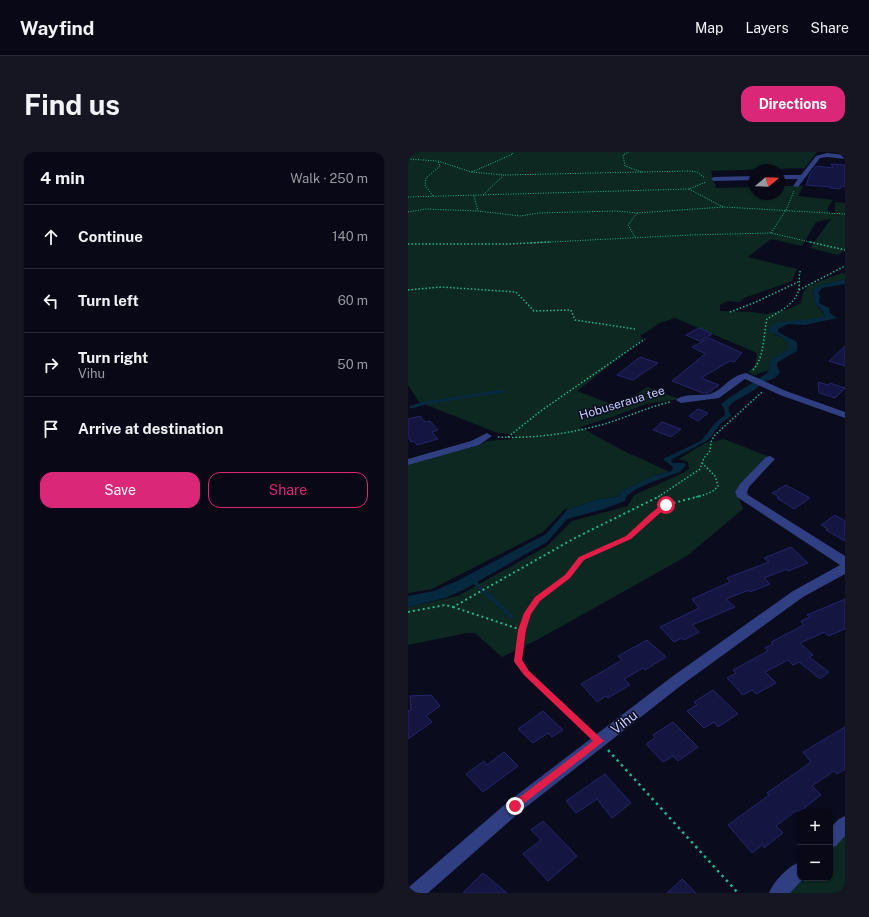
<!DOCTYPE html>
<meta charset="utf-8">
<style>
body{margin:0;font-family:"Public Sans",sans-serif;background:#161623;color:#f1f3f6}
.controls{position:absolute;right:12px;bottom:12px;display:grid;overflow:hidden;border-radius:8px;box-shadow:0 1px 3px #0004}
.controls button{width:36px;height:36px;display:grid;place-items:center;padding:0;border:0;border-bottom:1px solid #292935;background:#080816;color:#f1f3f6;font:20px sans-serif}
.compass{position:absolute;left:341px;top:12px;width:36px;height:36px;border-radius:50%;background:#080816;box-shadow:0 1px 3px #0004;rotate:71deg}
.stop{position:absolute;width:12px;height:12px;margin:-9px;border:3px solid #e11d48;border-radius:50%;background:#fff}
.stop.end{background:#e11d48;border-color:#fff;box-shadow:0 1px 4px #0008}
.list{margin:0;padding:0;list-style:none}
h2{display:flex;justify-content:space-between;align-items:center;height:52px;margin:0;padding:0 16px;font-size:17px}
h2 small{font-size:13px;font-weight:400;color:#989aa1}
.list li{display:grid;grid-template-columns:26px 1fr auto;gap:12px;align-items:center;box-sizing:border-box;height:64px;padding:0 16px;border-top:1px solid #292935}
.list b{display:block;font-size:15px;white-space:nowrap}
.list p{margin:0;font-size:13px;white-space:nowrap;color:#989aa1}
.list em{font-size:13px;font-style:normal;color:#989aa1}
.actions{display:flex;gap:8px;padding:12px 16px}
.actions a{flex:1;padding:9px 0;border:1px solid #db2777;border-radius:12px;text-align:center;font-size:14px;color:#db2777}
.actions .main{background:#db2777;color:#fff}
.icon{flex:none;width:22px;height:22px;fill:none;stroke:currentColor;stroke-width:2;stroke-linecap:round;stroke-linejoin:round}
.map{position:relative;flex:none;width:437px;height:741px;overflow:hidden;border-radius:12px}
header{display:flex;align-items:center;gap:24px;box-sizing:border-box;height:56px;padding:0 20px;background:#080816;border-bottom:1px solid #292935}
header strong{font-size:19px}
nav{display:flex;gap:22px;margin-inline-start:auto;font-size:14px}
.intro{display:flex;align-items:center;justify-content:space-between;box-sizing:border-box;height:96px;padding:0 24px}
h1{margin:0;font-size:28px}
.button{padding:10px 18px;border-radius:12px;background:#db2777;color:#fff;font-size:14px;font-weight:700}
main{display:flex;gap:24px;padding:0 24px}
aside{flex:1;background:#080816;border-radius:12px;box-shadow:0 1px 3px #0004}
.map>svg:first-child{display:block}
</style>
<header>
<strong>Wayfind</strong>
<nav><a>Map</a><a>Layers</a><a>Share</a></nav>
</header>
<div class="intro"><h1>Find us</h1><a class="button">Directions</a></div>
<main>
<aside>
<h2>4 min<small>Walk · 250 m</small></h2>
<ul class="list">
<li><svg class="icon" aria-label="ahead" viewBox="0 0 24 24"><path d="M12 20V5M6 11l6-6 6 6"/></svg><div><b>Continue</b></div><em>140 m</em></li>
<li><svg class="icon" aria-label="left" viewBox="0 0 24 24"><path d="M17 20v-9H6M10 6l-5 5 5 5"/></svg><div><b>Turn left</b></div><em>60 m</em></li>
<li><svg class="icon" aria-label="right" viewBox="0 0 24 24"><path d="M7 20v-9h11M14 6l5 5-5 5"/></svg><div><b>Turn right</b><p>Vihu</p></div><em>50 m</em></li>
<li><svg class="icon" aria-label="arrive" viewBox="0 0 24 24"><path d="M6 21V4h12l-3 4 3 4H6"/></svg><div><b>Arrive at destination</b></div></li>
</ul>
<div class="actions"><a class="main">Save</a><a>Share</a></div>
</aside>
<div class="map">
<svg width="437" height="741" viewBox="0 0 437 741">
<rect width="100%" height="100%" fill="#0a0b1d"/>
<g fill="#0c2821">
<path d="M0 0H409L397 16 303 19 308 36 347 35V42H371V34H395L390 44 425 48 419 57 422 61H427V50L437 51V98L430 103 402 96 423 67 408 70 394 94 363 87 340 105 389 117 384 129 336 146 332 150C322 150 321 147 312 153V159L344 160 358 162 378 158 393 151 395 140 402 133 434 121 437 122V127L414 133 405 138 407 151 417 164 407 168 373 170 366 183 374 185 381 191V197L362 209 361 218 346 223 340 220 347 214 349 201 267 166 252 171 232 184 235 187 169 239 211 255 239 235 272 247 238 252 204 265 172 275 214 298 262 320 247 323 213 339 212 342 209 345 191 347 159 358 158 356 135 380 24 437 0 441V312L71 293 79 289 105 287 107 283 87 280 11 250 0 233Z"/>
<path d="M316 287 359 304 328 339 335 357 279 404 129 488 94 505 67 481H59L0 493V455L50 444 139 394 164 369 220 354 226 343 273 322 281 317 280 310 271 307 297 291Z"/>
<path d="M437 680V741H376L392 726H422V695Z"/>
</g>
<path fill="#06293f" d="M437 127V132L414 136 410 141 412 144 411 151 421 156 422 161 429 166 397 173 380 172 370 177V180L389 190V199L370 210 369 214 372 220C369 227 362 227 356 230 352 231 350 236 346 238 337 245 327 246 320 256L323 264 313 271 302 286 278 297 263 308 264 311H276L278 313 272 320 254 325 222 340 218 343 217 349 196 357 159 367 139 390 55 438 37 446 0 455V444L26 439 49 429 138 382 159 358 191 347 209 345 212 343 213 339 247 323 262 320 265 317 264 314 255 307 293 289 307 271 317 263V259L313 252 321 246 358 222 361 218 362 209 381 197V191L374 185 361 180 363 174C376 166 400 170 417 164L415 160 407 151 405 138 414 133Z"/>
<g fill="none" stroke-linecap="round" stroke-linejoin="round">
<g stroke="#06293f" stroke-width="3">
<path d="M3 255 17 251 96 239"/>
<path d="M267 304 299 287"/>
<path d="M240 330 266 320"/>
<path d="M215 345 227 336"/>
</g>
<g stroke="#06293f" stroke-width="4">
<path d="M215 345 217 344"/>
<path d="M64 428 104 465"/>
</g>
</g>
<g fill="#141540" stroke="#24256e">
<path d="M423 12 437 13V35L433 34 432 37 422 36 423 35 398 33 402 22 408 14 425 16Z"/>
<path d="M291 176 304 182 292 189 278 183Z"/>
<path d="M301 186 334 201 326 210 322 209 293 226 311 233 300 241H295L264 229 297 202 284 195Z"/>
<path d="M437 194V214L421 209Z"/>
<path d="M232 205 250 211 225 228 209 223Z"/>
<path d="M410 230 420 233 422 231 437 236 427 246 411 241Z"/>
<path d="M290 257 300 261 290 269 281 264Z"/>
<path d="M12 264 17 270 22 269 30 278 24 280 30 287 9 293 6 289 3 290 0 285V267Z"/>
<path d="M254 270 273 277 263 285 245 278Z"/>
<path d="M378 333 402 346 386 357 369 346 371 345 364 341Z"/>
<path d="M427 363 437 369V389L418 378 420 377 413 373Z"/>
<path d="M383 395 400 411 380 419 379 417 356 426 362 432 342 440 341 438 318 447 327 455 284 473 291 480 276 488 274 486 266 490 252 475 291 456 284 447 322 430 319 426 361 410 356 406Z"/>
<path d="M437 447V477L420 484 417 480 392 491 405 503 401 505 421 520 412 527 391 510 385 513 380 508 357 520 368 531 348 542 344 538 335 543 319 526 328 521 325 518 360 499 357 496 365 492 363 490 396 473 393 469 402 465 399 463Z"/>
<path d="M239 488 258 505 237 518 235 516 216 527 222 533 200 546 198 544 189 550 173 532 214 508 210 504Z"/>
<path d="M305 538 330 562 310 575 306 570 296 576 279 559 289 553 286 550Z"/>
<path d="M23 543 32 554 18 564 24 570 0 587V559L3 558 2 544Z"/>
<path d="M135 559 155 578 144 585 140 581 125 591 110 577Z"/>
<path d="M265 570 290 595 270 609 265 604 255 610 238 592 247 586 245 583Z"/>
<path d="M437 575V617L429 622 426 619 404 634 413 643 391 660 389 658 368 674 375 681 356 696 354 693 344 701 320 673 361 643 359 641 403 610 395 600Z"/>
<path d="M96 600 110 614 75 640 58 622 76 609 79 613Z"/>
<path d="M197 622 223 651 204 666 189 647 168 661 158 649Z"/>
<path d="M135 669 169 704 140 729 115 702 133 688 123 678Z"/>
<path d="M75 721 99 741H55Z"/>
<path d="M274 727 288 741H259Z"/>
</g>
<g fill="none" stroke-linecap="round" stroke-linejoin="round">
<g stroke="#21b78d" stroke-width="1" stroke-dasharray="1 1.5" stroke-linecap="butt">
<path d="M0 7 30 9 63 20 96 23"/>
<path d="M64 20 105 2 103 0"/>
<path d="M234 20 282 19 289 20 297 26"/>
<path d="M281 37 315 55"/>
<path d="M75 43 96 23 234 20 217 14 215 3 221 0"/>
<path d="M25 44 17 33 18 26 32 14 30 9"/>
<path d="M66 44 70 59 112 64 131 61 209 59 229 61 220 73 227 85"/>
<path d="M0 45 281 37 298 30"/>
<path d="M0 60 18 57 70 59"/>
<path d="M229 61 316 55 437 62"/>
<path d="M363 81 378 58 386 39"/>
<path d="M122 91 282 83 363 81 406 91"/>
</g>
<g stroke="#21b78d" stroke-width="1.5" stroke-dasharray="1.5 2" stroke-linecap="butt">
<path d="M402 90 437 98"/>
<path d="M0 92H99L142 90"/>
<path d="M0 138 33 135 108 140 126 159 163 158 167 168 227 177"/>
<path d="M391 138 437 114"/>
<path d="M322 160 348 150 390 130"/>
<path d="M345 218C357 204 355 184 359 167 370 160 389 152 391 136 392 129 390 124 393 117"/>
<path d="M90 285C127 287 165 281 200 271 221 264 241 255 262 250"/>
<path d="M100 285 134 258 237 187"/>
<path d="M250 345 292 317 296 306 302 299 303 290 306 284 354 240"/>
<path d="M288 345C296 343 305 341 310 334L307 324 294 311"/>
</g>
<g stroke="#21b78d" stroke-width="2" stroke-dasharray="2 3" stroke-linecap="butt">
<path d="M45 455 114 478"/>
<path d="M0 460 37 453 45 455 167 386 252 344"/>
<path d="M118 521 110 509 114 478 119 461 129 447 159 424 174 407 221 386 245 362 258 353 292 344"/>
</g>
<g stroke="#21b78d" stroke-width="2.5" stroke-dasharray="2.5 4" stroke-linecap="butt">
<path d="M117 520 182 581"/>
<path d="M200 598 330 741"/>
</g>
<g fill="#303f81" fill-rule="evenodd">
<path d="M419 1 437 3V7L419 5 412 6 390 35 385 34 390 27H371V23H393L408 4Z"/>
<path d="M347 24V28L306 29 303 27 306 25Z"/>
<path d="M338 221 378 239 437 260V266L372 243 337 227 311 246 273 251 268 248C275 241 293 244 302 242 314 239 321 224 338 221Z"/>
<path d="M79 281 84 284 71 293 0 313V307L63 289Z"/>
<path d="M362 304 367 307 341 335 339 340 340 343 437 404V422L395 445 275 532 113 659 20 741H0L1 735 101 649 265 524 385 439 432 413 329 345 327 340 332 332 358 305Z"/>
<path d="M437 664V684L428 694 422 696V676L431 667Z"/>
<path d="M392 710V726H396L382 741H361C366 729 380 714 392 710Z"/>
</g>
</g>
<path fill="#e11d48" d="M256 351 261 353 223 387 176 408 162 426 132 449 123 462 118 478 114 508 121 519 196 589 110 656H104L102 654 104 651 185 589 116 523 107 511 106 509 110 478 116 461 127 445 157 423 171 405 218 384 243 361Z"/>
<g text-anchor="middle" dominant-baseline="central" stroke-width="3" stroke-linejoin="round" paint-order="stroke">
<g font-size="12" fill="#c6ccff" stroke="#0a0b1d">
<text transform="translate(214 251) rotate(-17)">Hobuseraua tee</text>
</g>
<g font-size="14" fill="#c6ccff" stroke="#0a0b1d">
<text transform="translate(216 570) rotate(-38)">Vihu</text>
</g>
</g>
</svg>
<div class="controls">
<button>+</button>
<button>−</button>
</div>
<svg class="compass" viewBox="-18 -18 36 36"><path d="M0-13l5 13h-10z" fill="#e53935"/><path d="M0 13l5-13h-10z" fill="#989aa1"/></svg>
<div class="stop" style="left:258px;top:353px"></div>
<div class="stop end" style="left:107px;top:654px"></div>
</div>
</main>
